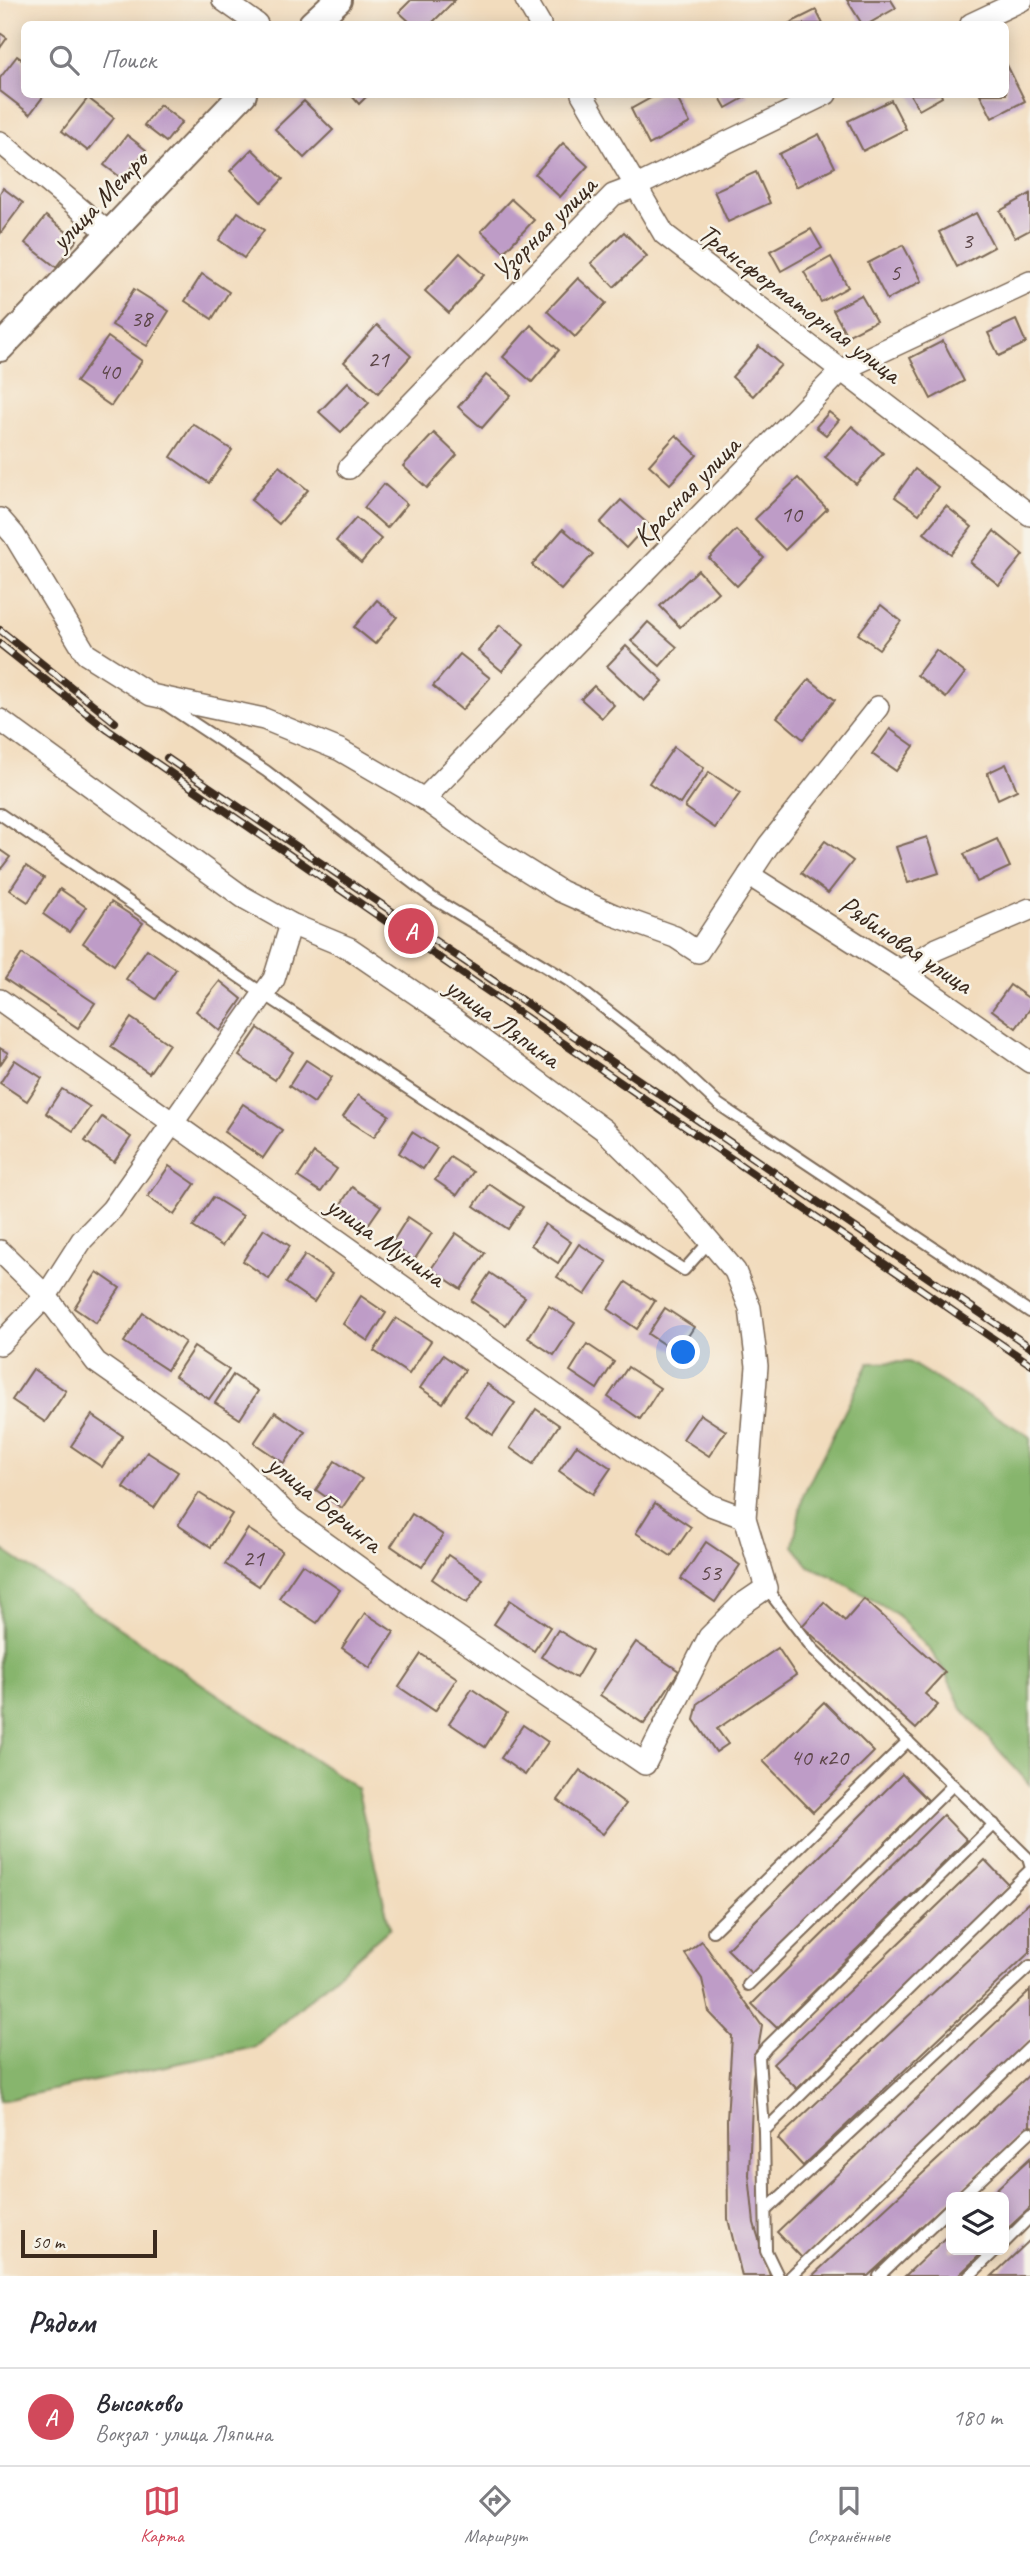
<!DOCTYPE html>
<html lang="ru">
<meta charset="utf-8">
<style>
body{margin:0;font-family:Caveat,sans-serif;background:#f7f7f7;color:#2b2b33}
.controls{position:absolute;right:21px;bottom:21px;display:grid;overflow:hidden;border-radius:10px;box-shadow:0 4px 18px #0003}
.controls button{width:63px;height:63px;display:grid;place-items:center;padding:0;border:0;border-bottom:2px solid #e1e1e2;background:#fff;color:#2b2b33;font:35px sans-serif}
.scale{position:absolute;left:21px;bottom:18px;width:136px;box-sizing:border-box;padding-left:7px;border:4px solid #3b2a1e;border-top:0;font-size:19px;line-height:24px;white-space:nowrap;color:#3b2a1e;-webkit-text-stroke:5px #f7f3e8;paint-order:stroke}
.you{position:absolute;left:684px;top:1353px;width:24px;height:24px;margin:-18px;border:5px solid #fff;border-radius:50%;background:#1a73e8;box-shadow:0 0 0 10px #1a73e833}
.badge{display:grid;place-items:center;width:46px;height:46px;border-radius:50%;background:#d1495b;color:#fff;font-size:23px;font-weight:700}
.pin{position:absolute;translate:-50% -50%;border:4px solid #fff;box-shadow:0 2px 7px #0006}
.list{margin:0;padding:0;list-style:none}
h2{display:flex;justify-content:space-between;align-items:center;height:91px;margin:0;padding:0 28px;font-size:30px}
h2 small{font-size:23px;font-weight:400;color:#7c7c81}
.list li{display:grid;grid-template-columns:46px 1fr auto;gap:21px;align-items:center;box-sizing:border-box;height:98px;padding:0 28px;border-top:2px solid #e1e1e2}
.list b{display:block;font-size:26px;white-space:nowrap}
.list p{margin:0;font-size:23px;white-space:nowrap;color:#7c7c81}
.list em{font-size:23px;font-style:normal;color:#7c7c81}
.icon{flex:none;width:38px;height:38px;fill:none;stroke:currentColor;stroke-width:2;stroke-linecap:round;stroke-linejoin:round}
.map{position:relative;flex:none;width:1030px;height:2276px;overflow:hidden}
.search{position:absolute;background:#fff;box-shadow:0 4px 18px #0003;left:21px;right:21px;top:21px;height:77px;display:flex;align-items:center;gap:18px;box-sizing:border-box;padding:0 24px;border-radius:10px;color:#7c7c81;font-size:26px}
.sheet{height:189px;background:#fff}
nav{display:flex;justify-content:space-around;align-items:center;box-sizing:border-box;height:98px;border-top:2px solid #e1e1e2;background:#fff;font-size:19px;color:#7c7c81}
nav a{display:grid;justify-items:center;gap:4px}
nav .on{color:#d1495b}
.map>svg:first-child{display:block}
</style>
<div class="map">
<svg width="1030" height="2276" viewBox="0 0 1030 2276">
<rect width="100%" height="100%" fill="#f7f3e8"/>
<filter id="ink" filterUnits="userSpaceOnUse"><feTurbulence type="fractalNoise" baseFrequency=".0143" numOctaves="2"/><feDisplacementMap in="SourceGraphic" scale="14" xChannelSelector="R" yChannelSelector="G"/><feConvolveMatrix kernelMatrix="1 2 1 2 8 2 1 2 1" color-interpolation-filters="sRGB"/></filter>
<filter id="wash" filterUnits="userSpaceOnUse"><feTurbulence type="fractalNoise" baseFrequency=".00686" numOctaves="4" result="noise"/><feDisplacementMap in="SourceGraphic" scale="28" xChannelSelector="R" yChannelSelector="G"/><feGaussianBlur stdDeviation="1.57" result="paint"/><feColorMatrix in="noise" values="0 0 0 0 0 0 0 0 0 0 0 0 0 0 0 0 0 1.4 0 .05"/><feComposite in="paint" operator="in"/></filter>
<g filter="url(#wash)">
<rect width="100%" height="100%" fill="#f2dcbd"/>
<g fill="#87b56d" stroke="#617046" stroke-width="2">
<path d="M909 1362 1030 1437V1785L962 1709 945 1672 930 1650 896 1614 831 1576 809 1566 793 1546 803 1495 869 1363Z"/>
<path d="M0 1548 357 1788 390 1928 255 2047 0 2101Z"/>
</g>
<g id="blocks">
<g fill="#be9cc7">
<path d="M411 0H455L431 24H412L399 12Z"/>
<path d="M847 0H891L896 8 868 24H862Z"/>
<path d="M816 10 823 24H788Z"/>
<path d="M0 33 7 38 0 48Z"/>
<path d="M17 56 24 61V94H45L30 114 0 91V78Z"/>
<path d="M1006 63 1025 101 992 118 980 94H1006Z"/>
<path d="M350 94H369L359 104Z"/>
<path d="M658 94H675L690 123 649 145 631 109Z"/>
<path d="M718 94H751L726 108Z"/>
<path d="M910 94H941L942 97 919 110Z"/>
<path d="M88 98 114 118 88 151 62 131Z"/>
<path d="M891 100 906 129 863 151 848 121Z"/>
<path d="M304 101 333 130 304 158 275 129Z"/>
<path d="M160 105 182 122 166 142 144 125Z"/>
<path d="M819 134 835 167 796 187 779 154Z"/>
<path d="M127 135 146 150 123 179 104 165Z"/>
<path d="M563 143 588 166 560 197 535 174Z"/>
<path d="M252 149 283 179 261 202 230 171Z"/>
<path d="M756 172 770 203 728 222 714 191Z"/>
<path d="M3 188 23 203 0 234V193Z"/>
<path d="M1030 194V230L1015 238 1000 211Z"/>
<path d="M511 199 534 220 504 252 481 231Z"/>
<path d="M238 212 264 230 244 258 219 240Z"/>
<path d="M976 213 994 247 957 267 939 232Z"/>
<path d="M46 216 77 240 56 267 25 243Z"/>
<path d="M811 229 822 248 781 271 770 251Z"/>
<path d="M624 232 647 256 614 287 591 263Z"/>
<path d="M903 245 922 281 887 300 868 263Z"/>
<path d="M460 253 484 275 449 313 425 291Z"/>
<path d="M831 257 848 287 821 302 804 272Z"/>
<path d="M202 274 229 292 212 319 185 301Z"/>
<path d="M578 278 606 303 575 337 547 311Z"/>
<path d="M134 289 169 311 147 346 112 325Z"/>
<path d="M861 295 876 321 847 336 833 310Z"/>
<path d="M1016 320 1026 343 999 356 988 333Z"/>
<path d="M377 325 411 356 378 393 344 362Z"/>
<path d="M531 325 559 350 532 382 503 357Z"/>
<path d="M108 337 142 361 111 406 76 382Z"/>
<path d="M943 341 964 381 931 399 910 358Z"/>
<path d="M759 346 781 365 753 396 732 377Z"/>
<path d="M486 375 511 395 482 428 458 407Z"/>
<path d="M348 382 369 403 341 432 319 412Z"/>
<path d="M829 412 839 420 826 435 816 427Z"/>
<path d="M193 424 232 450 209 483 171 457Z"/>
<path d="M852 426 883 453 856 484 825 457Z"/>
<path d="M434 433 457 455 427 488 403 466Z"/>
<path d="M676 435 697 455 670 484 649 465Z"/>
<path d="M279 466 308 490 279 524 251 500Z"/>
<path d="M915 469 938 487 919 514 895 497Z"/>
<path d="M798 478 827 509 785 550 755 519Z"/>
<path d="M384 484 407 504 387 528 364 508Z"/>
<path d="M621 500 648 524 626 548 600 523Z"/>
<path d="M946 506 972 527 951 554 924 533Z"/>
<path d="M356 518 381 539 361 563 336 541Z"/>
<path d="M563 529 593 554 561 590 532 565Z"/>
<path d="M736 530 764 558 737 586 709 558Z"/>
<path d="M994 531 1023 555 999 585 970 562Z"/>
<path d="M698 570 718 592 680 627 660 606Z"/>
<path d="M377 600 397 617 375 644 354 627Z"/>
<path d="M881 605 901 621 879 649 858 634Z"/>
<path d="M648 622 677 647 660 666 631 641Z"/>
<path d="M500 625 524 645 502 671 478 651Z"/>
<path d="M626 646 663 681 644 701 607 666Z"/>
<path d="M936 650 965 673 946 698 917 675Z"/>
<path d="M460 654 490 678 462 710 433 686Z"/>
<path d="M809 679 835 700 803 739 777 717Z"/>
<path d="M594 686 614 705 602 718 581 699Z"/>
<path d="M890 729 914 746 896 771 872 754Z"/>
<path d="M674 747 704 768 680 804 649 783Z"/>
<path d="M1006 764 1017 790 998 799 987 773Z"/>
<path d="M709 772 740 793 715 828 685 807Z"/>
<path d="M927 837 939 873 908 883 896 847Z"/>
<path d="M997 839 1010 867 977 882 964 854Z"/>
<path d="M825 841 853 861 828 893 801 873Z"/>
<path d="M0 850 10 857 0 870Z"/>
<path d="M26 866 44 878 28 902 10 890Z"/>
<path d="M60 889 86 907 69 932 43 914Z"/>
<path d="M111 902 143 923 114 965 83 943Z"/>
<path d="M147 949 176 969 156 999 126 979Z"/>
<path d="M22 954 95 1003 78 1028 5 979Z"/>
<path d="M220 981 242 999 220 1031 196 1011Z"/>
<path d="M1010 985 1030 999V1009L1016 1028 992 1010Z"/>
<path d="M131 1018 169 1044 149 1073 111 1047Z"/>
<path d="M258 1028 293 1052 275 1080 239 1056Z"/>
<path d="M0 1048 8 1053 0 1065Z"/>
<path d="M15 1060 42 1078 27 1101 0 1083Z"/>
<path d="M306 1060 332 1077 314 1103 289 1086Z"/>
<path d="M62 1089 90 1107 73 1131 46 1113Z"/>
<path d="M358 1095 389 1115 374 1137 343 1117Z"/>
<path d="M243 1104 282 1130 263 1158 224 1132Z"/>
<path d="M102 1117 131 1137 114 1162 85 1141Z"/>
<path d="M412 1132 437 1148 423 1169 399 1153Z"/>
<path d="M314 1153 337 1169 321 1192 298 1177Z"/>
<path d="M450 1157 473 1172 457 1195 435 1180Z"/>
<path d="M169 1166 195 1184 174 1215 148 1197Z"/>
<path d="M489 1184 523 1207 508 1229 474 1206Z"/>
<path d="M352 1187 381 1206 365 1229 337 1210Z"/>
<path d="M213 1197 243 1216 222 1246 193 1227Z"/>
<path d="M408 1217 432 1233 414 1260 391 1244Z"/>
<path d="M545 1224 571 1242 558 1263 531 1245Z"/>
<path d="M264 1229 290 1246 269 1279 243 1261Z"/>
<path d="M456 1233 485 1253 461 1289 431 1269Z"/>
<path d="M579 1244 607 1262 585 1295 557 1277Z"/>
<path d="M305 1255 332 1274 314 1302 286 1283Z"/>
<path d="M97 1272 120 1288 96 1323 74 1308Z"/>
<path d="M490 1273 525 1297 506 1325 471 1301Z"/>
<path d="M626 1282 655 1301 637 1329 608 1309Z"/>
<path d="M361 1296 386 1313 368 1341 343 1324Z"/>
<path d="M549 1306 575 1323 554 1355 528 1338Z"/>
<path d="M665 1308 694 1327 677 1353 648 1334Z"/>
<path d="M143 1313 185 1342 167 1370 124 1342Z"/>
<path d="M396 1318 431 1341 409 1374 374 1351Z"/>
<path d="M587 1344 614 1362 597 1389 570 1371Z"/>
<path d="M194 1347 229 1370 209 1399 175 1376Z"/>
<path d="M443 1355 465 1370 443 1403 420 1388Z"/>
<path d="M628 1367 660 1388 640 1419 608 1397Z"/>
<path d="M33 1369 66 1391 45 1422 12 1400Z"/>
<path d="M233 1375 258 1391 240 1419 215 1403Z"/>
<path d="M487 1384 515 1403 493 1435 465 1416Z"/>
<path d="M536 1409 559 1425 533 1464 510 1448Z"/>
<path d="M275 1412 305 1432 284 1463 254 1443Z"/>
<path d="M700 1414 726 1431 709 1456 683 1439Z"/>
<path d="M92 1415 123 1436 102 1467 71 1446Z"/>
<path d="M577 1445 611 1468 593 1494 559 1471Z"/>
<path d="M147 1452 178 1472 154 1508 123 1487Z"/>
<path d="M335 1461 362 1479 342 1508 316 1490Z"/>
<path d="M199 1493 232 1514 211 1547 178 1525Z"/>
<path d="M655 1503 691 1527 671 1556 636 1533Z"/>
<path d="M412 1514 443 1535 422 1567 391 1546Z"/>
<path d="M248 1529 282 1551 259 1586 225 1564Z"/>
<path d="M706 1542 740 1565 715 1602 681 1579Z"/>
<path d="M448 1555 483 1579 467 1603 432 1579Z"/>
<path d="M302 1564 340 1590 317 1623 279 1598Z"/>
<path d="M864 1599 945 1672 925 1694 938 1705 916 1729 802 1626 824 1602 845 1621Z"/>
<path d="M510 1600 550 1627 534 1651 494 1624Z"/>
<path d="M365 1613 394 1632 370 1668 342 1648Z"/>
<path d="M558 1630 592 1651 576 1678 541 1657Z"/>
<path d="M636 1642 679 1671 644 1724 600 1695Z"/>
<path d="M778 1648 796 1675 717 1729 728 1744 716 1752 694 1720 698 1703Z"/>
<path d="M421 1654 457 1678 435 1711 399 1687Z"/>
<path d="M472 1689 507 1713 485 1747 449 1723Z"/>
<path d="M824 1702 874 1752 813 1812 763 1761Z"/>
<path d="M523 1725 548 1742 525 1775 501 1758Z"/>
<path d="M580 1770 626 1804 603 1834 558 1800Z"/>
<path d="M902 1774 928 1800 753 1975 727 1949Z"/>
<path d="M943 1815 967 1840 777 2028 752 2004Z"/>
<path d="M985 1860 1009 1885 797 2089 773 2064Z"/>
<path d="M1028 1903 1030 1905V1952L803 2166 778 2139Z"/>
<path d="M702 1941 762 2026 753 2077 749 2175 754 2223 770 2276H742L728 2219 727 2120 732 2036 709 2012 702 1979 685 1954Z"/>
<path d="M1030 1990V2040L802 2258 777 2232Z"/>
<path d="M1030 2074V2126L868 2276H812Z"/>
<path d="M1030 2158V2208L1004 2232V2197H988Z"/>
<path d="M951 2232V2250H985L958 2276H905Z"/>
<path d="M1030 2240V2276H992Z"/>
</g>
</g>
</g>
<g filter="url(#ink)">
<use href="#blocks" fill-opacity="0" stroke="#7b6856" stroke-width="2"/>
<g fill="none" stroke-linecap="round" stroke-linejoin="round">
<defs>
<g id="service">
<path d="M165 704 266 771 431 897 569 981 672 1061 718 1104 1030 1312"/>
<path d="M0 814 264 994 684 1270 710 1241"/>
<path d="M766 1588 813 1649 1028 1858 1030 1865"/>
<path d="M713 1931 908 1741"/>
<path d="M748 1985 953 1785"/>
<path d="M764 2131 1030 1870"/>
<path d="M961 2197 1030 2132"/>
<path d="M766 2210 1030 1966"/>
<path d="M1004 2243 1030 2217"/>
<path d="M778 2276 766 2251 764 2131 759 2057 767 2047 994 1824"/>
<path d="M791 2276 1030 2047"/>
<path d="M879 2276 951 2207"/>
<path d="M969 2276 996 2250"/>
</g>
<g id="minor">
<path d="M223 0 257 24"/>
<path d="M526 0 540 24"/>
<path d="M971 24 1022 0"/>
<path d="M582 94 664 234 1030 515"/>
<path d="M0 142 110 234"/>
<path d="M349 468 613 195 637 186 826 94"/>
<path d="M0 519 14 535 86 654 151 695 264 719 340 750 424 799 496 851 560 891 614 915 675 937 698 952 768 846 878 707"/>
<path d="M0 720 243 897 291 924 349 948 456 1021 604 1130 672 1197 735 1271 750 1308 757 1366 745 1518 766 1588 741 1605 709 1637 645 1764 408 1603 292 1519 221 1450 96 1362 46 1296 0 1251"/>
<path d="M424 799 842 370 1030 282"/>
<path d="M749 875 900 971 1030 1062"/>
<path d="M900 971 937 949 1030 909"/>
<path d="M0 1000 710 1505 745 1518"/>
<path d="M0 1344 46 1296 82 1240 112 1209 274 979 291 924"/>
</g>
<g id="tertiary">
<path d="M312 24 338 0"/>
<path d="M0 348 243 94"/>
</g>
</defs>
<use href="#service" stroke="#7b6856" stroke-width="14"/>
<use href="#minor" stroke="#7b6856" stroke-width="24"/>
<use href="#tertiary" stroke="#7b6856" stroke-width="30"/>
<use href="#service" stroke="#fff" stroke-width="10"/>
<use href="#minor" stroke="#fff" stroke-width="21"/>
<use href="#tertiary" stroke="#fff" stroke-width="26"/>
<defs>
<g id="rail">
<path d="M0 630 115 722"/>
<path d="M0 644 108 730 1030 1364"/>
<path d="M167 758 1030 1347"/>
</g>
</defs>
<use href="#rail" stroke="#3b2a1e" stroke-width="8"/>
<use href="#rail" stroke="#f7f3e8" stroke-width="5" stroke-dasharray="16" stroke-linecap="butt"/>
</g>
</g>
<g text-anchor="middle" dominant-baseline="central" stroke-width="5" stroke-linejoin="round" paint-order="stroke">
<g font-size="24" fill="#5c4648">
<text x="967" y="240">3</text>
<text x="895" y="272">5</text>
<text x="141" y="318">38</text>
<text x="378" y="359">21</text>
<text x="109" y="371">40</text>
<text x="791" y="514">10</text>
<text x="253" y="1558">21</text>
<text x="710" y="1572">53</text>
<text x="819" y="1757">40 к20</text>
</g>
<g font-size="28" fill="#3b2a1e" stroke="#f7f3e8">
<text transform="translate(99 200) rotate(-46)">улица Метро</text>
<text transform="translate(544 228) rotate(-45)">Узорная улица</text>
<text transform="translate(800 303) rotate(37)">Трансформаторная улица</text>
<text transform="translate(686 491) rotate(-46)">Красная улица</text>
<text transform="translate(906 944) rotate(34)">Рябиновая улица</text>
<text transform="translate(503 1022) rotate(36)">улица Ляпина</text>
<text transform="translate(386 1241) rotate(35)">улица Мунина</text>
<text transform="translate(325 1503) rotate(39)">улица Беринга</text>
</g>
</g>
</svg>
<div class="controls">
<button><svg class="icon" aria-label="layers" viewBox="0 0 24 24"><path d="M12 4l9 5-9 5-9-5zM3 14l9 5 9-5"/></svg></button>
</div>
<div class="scale">50 m</div>
<div class="you"></div>
<div class="pin badge" style="left:411px;top:931px">A</div>
<div class="search"><svg class="icon" aria-label="search" viewBox="0 0 24 24"><circle cx="10" cy="10" r="6"/><path d="M15 15l6 6"/></svg>Поиск</div>
</div>
<section class="sheet">
<h2>Рядом<small></small></h2>
<ul class="list">
<li><span class="badge">A</span><div><b>Высоково</b><p>Вокзал · улица Ляпина</p></div><em>180 m</em></li>
</ul>
</section>
<nav>
<a class="on"><svg class="icon" aria-label="map" viewBox="0 0 24 24"><path d="M3 6l6-2 6 2 6-2v14l-6 2-6-2-6 2zM9 4v14M15 6v14"/></svg>Карта</a>
<a><svg class="icon" aria-label="directions" viewBox="0 0 24 24"><path d="M12 3l9 9-9 9-9-9zM9 14v-3h6M13 9l2 2-2 2"/></svg>Маршрут</a>
<a><svg class="icon" aria-label="saved" viewBox="0 0 24 24"><path d="M7 4h10v16l-5-4-5 4z"/></svg>Сохранённые</a>
</nav>
